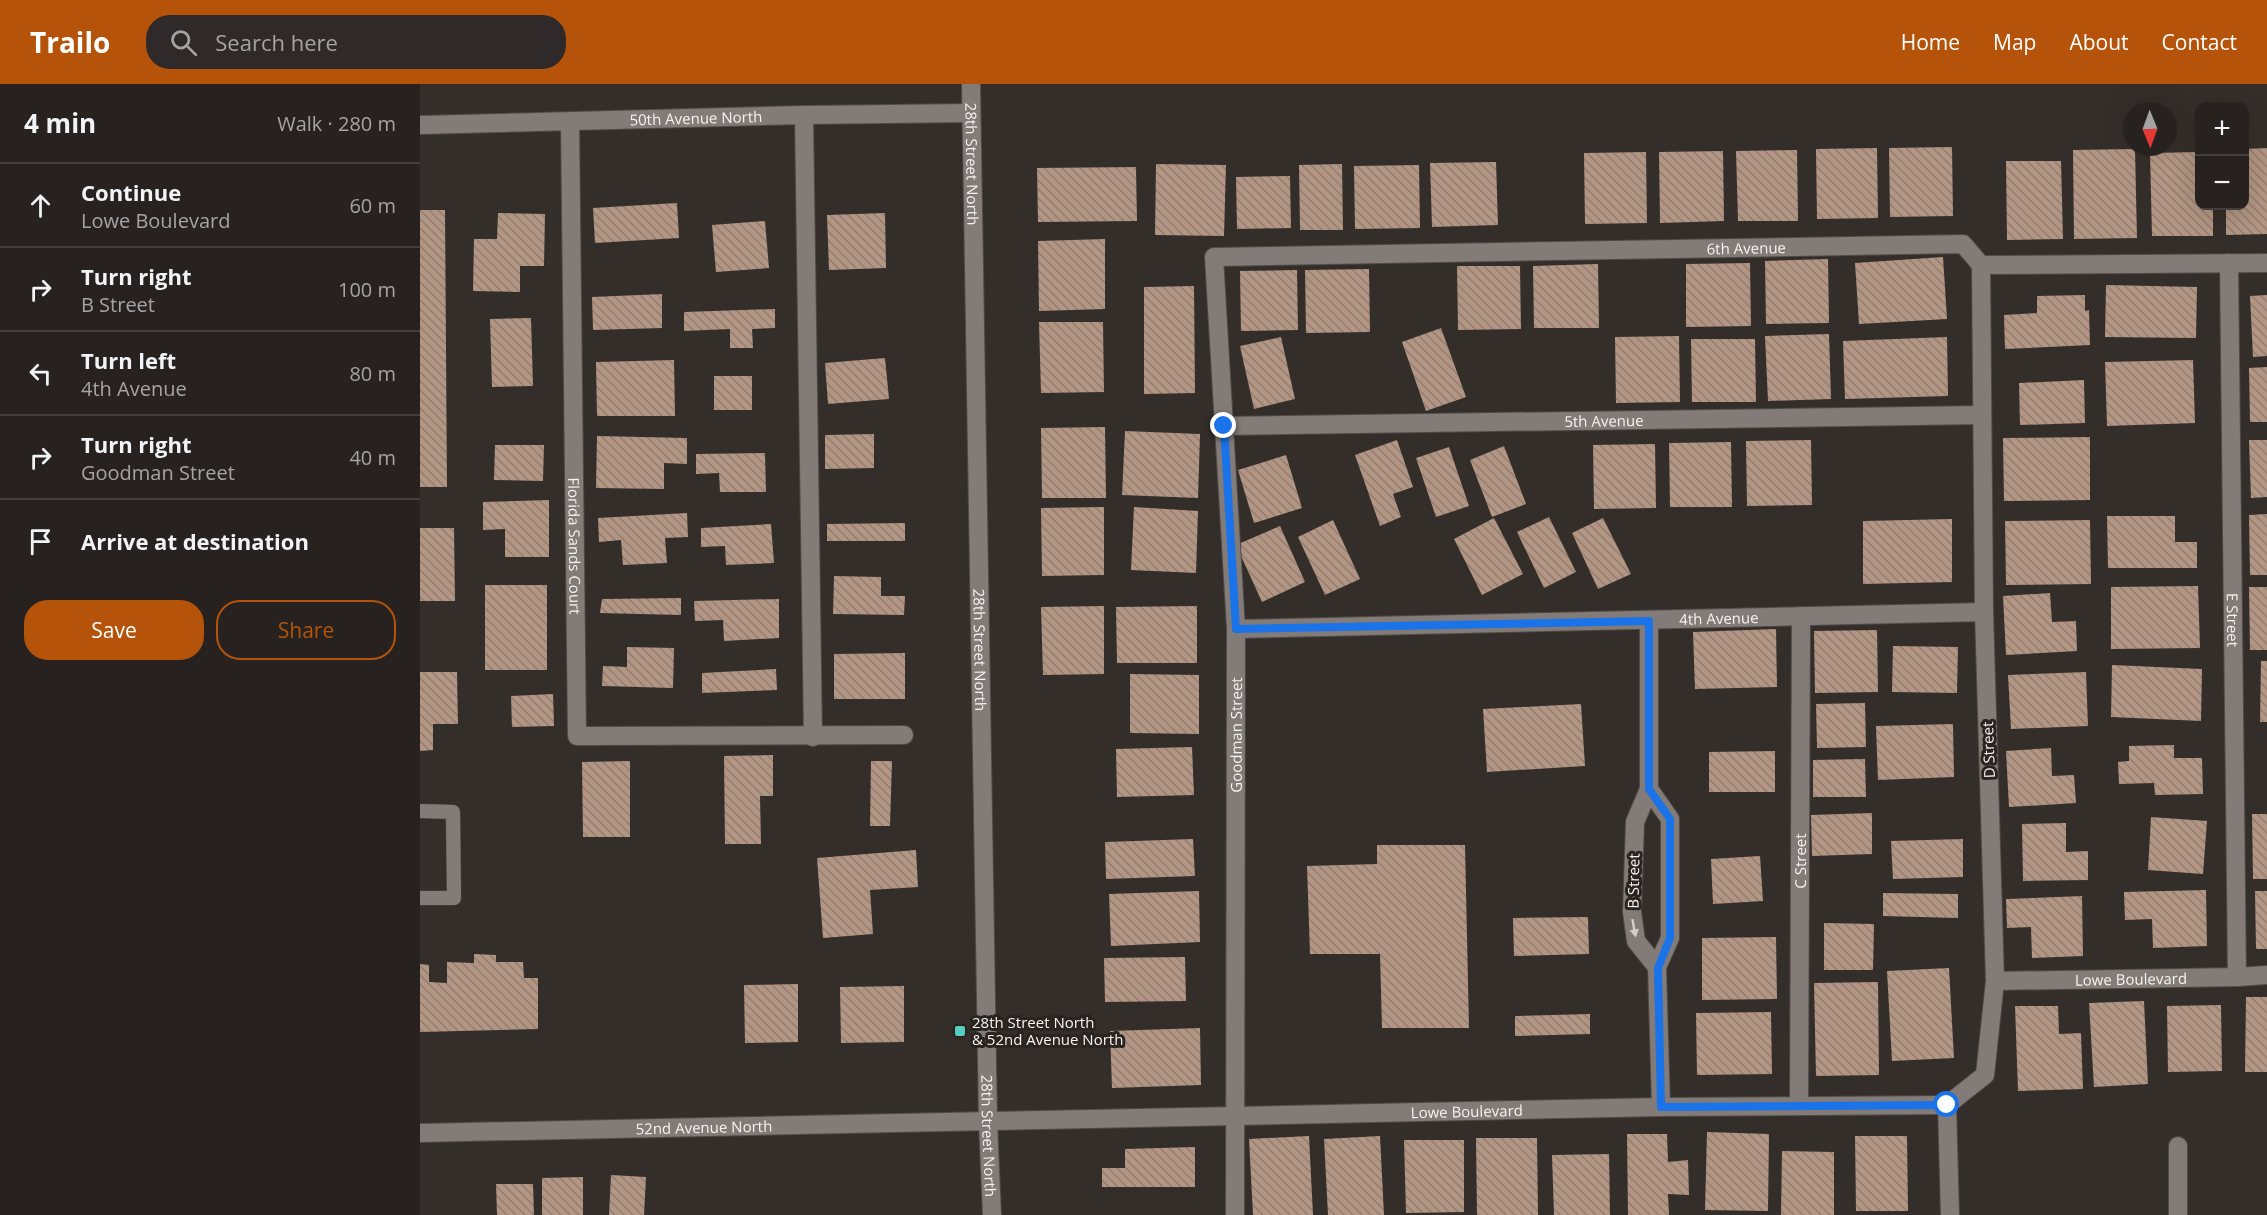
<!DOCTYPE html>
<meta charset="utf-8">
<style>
body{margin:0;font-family:"Open Sans",sans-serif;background:#2f2a29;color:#f1f3f6}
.controls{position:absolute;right:18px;top:18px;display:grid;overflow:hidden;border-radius:12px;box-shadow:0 6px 24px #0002}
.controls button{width:54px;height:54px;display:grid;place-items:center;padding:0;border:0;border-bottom:2px solid #433f3e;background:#272220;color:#f1f3f6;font:30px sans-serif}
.compass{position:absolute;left:1703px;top:18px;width:54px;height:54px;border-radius:50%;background:#272220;box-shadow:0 6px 24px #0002;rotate:179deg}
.stop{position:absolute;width:18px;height:18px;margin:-14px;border:4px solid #1a73e8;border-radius:50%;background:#fff}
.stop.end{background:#1a73e8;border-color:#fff;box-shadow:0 2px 6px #0008}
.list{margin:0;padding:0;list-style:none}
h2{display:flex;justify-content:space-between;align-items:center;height:78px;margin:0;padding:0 24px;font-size:26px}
h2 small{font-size:20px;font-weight:400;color:#a4a4a5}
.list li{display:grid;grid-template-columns:39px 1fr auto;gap:18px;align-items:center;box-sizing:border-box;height:84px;padding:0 24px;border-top:2px solid #433f3e}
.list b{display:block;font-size:22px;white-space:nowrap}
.list p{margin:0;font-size:20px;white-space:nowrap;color:#a4a4a5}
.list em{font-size:20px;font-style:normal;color:#a4a4a5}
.actions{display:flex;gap:12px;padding:18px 24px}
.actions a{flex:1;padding:14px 0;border:2px solid #b45309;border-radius:24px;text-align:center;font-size:21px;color:#b45309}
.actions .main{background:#b45309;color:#fff}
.icon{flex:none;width:33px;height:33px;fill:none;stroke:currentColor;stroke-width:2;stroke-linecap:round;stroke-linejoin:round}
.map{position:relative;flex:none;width:1847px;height:1131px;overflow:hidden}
header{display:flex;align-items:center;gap:36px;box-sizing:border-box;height:84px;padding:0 30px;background:#b45309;color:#fff}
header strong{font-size:28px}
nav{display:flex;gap:33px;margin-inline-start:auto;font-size:21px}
.search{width:420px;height:54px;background:#2f2a29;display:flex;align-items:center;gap:15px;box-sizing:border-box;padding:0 21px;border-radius:24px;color:#a4a4a5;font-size:22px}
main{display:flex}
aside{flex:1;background:#272220}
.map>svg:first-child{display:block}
</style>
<header>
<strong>Trailo</strong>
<div class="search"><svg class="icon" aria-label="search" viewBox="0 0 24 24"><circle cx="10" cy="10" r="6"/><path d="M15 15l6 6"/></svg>Search here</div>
<nav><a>Home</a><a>Map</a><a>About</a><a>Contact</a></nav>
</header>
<main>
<aside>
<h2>4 min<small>Walk · 280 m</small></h2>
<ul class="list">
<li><svg class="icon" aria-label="ahead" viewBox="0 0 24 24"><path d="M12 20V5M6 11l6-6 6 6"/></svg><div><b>Continue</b><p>Lowe Boulevard</p></div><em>60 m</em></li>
<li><svg class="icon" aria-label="right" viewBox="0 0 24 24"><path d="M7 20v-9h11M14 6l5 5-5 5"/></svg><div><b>Turn right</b><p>B Street</p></div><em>100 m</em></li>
<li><svg class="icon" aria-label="left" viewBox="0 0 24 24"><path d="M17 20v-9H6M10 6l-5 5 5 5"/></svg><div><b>Turn left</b><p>4th Avenue</p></div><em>80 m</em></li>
<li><svg class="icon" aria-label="right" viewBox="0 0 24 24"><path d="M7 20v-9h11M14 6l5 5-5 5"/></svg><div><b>Turn right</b><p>Goodman Street</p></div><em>40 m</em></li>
<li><svg class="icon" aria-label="arrive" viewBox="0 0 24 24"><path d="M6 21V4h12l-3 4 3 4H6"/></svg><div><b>Arrive at destination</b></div></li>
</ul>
<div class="actions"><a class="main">Save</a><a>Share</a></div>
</aside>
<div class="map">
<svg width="1847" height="1131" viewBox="0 0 1847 1131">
<defs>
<pattern id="building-back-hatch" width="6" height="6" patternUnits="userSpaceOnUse" patternTransform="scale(1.5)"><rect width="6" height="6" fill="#b29582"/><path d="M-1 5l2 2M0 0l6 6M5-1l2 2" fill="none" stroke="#937e71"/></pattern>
</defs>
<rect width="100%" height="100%" fill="#342e2a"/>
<g fill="url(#building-back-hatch)">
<path d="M1532 63 1533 132 1470 133 1469 64Z"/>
<path d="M1457 64 1458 134 1397 135 1396 65Z"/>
<path d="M1847 64V150L1806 151V122H1824V65Z"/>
<path d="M1715 65 1717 154 1654 155 1653 66Z"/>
<path d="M1377 66 1378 137H1318L1316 67Z"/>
<path d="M1303 67 1304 137 1240 139 1239 68Z"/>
<path d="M1226 68 1227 139 1165 140 1164 69Z"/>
<path d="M1780 68V122H1793V152H1732L1730 69Z"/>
<path d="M1586 77H1641L1643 155 1587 156Z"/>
<path d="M1076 78 1078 141 1012 143 1010 79Z"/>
<path d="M736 80 806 81 804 152 735 151Z"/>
<path d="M922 80 923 146H880L879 81Z"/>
<path d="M999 81 1000 144 935 145 934 82Z"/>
<path d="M716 83 717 137 618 138 617 84Z"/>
<path d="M870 92 871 144 817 145 816 93Z"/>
<path d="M257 119 259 154 175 159 173 124Z"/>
<path d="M0 126H25L27 403H0Z"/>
<path d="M78 129 125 130 124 182H100V208L53 207 54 155H77Z"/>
<path d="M465 129 466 184 409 186 407 131Z"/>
<path d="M345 137 349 184 296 188 292 141Z"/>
<path d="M685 155V225L619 227 618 157Z"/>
<path d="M1523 173 1527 235 1439 240 1435 179Z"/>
<path d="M1408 175 1409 239 1346 240 1345 177Z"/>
<path d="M1330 179 1331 242 1266 243V180Z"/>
<path d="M1178 180 1179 244H1114L1113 182Z"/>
<path d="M1037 182H1100L1101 245 1038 246Z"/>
<path d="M949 185 950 248 886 249 885 186Z"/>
<path d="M877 186 878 246 821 247 820 187Z"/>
<path d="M1686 201 1777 203 1776 254 1685 253Z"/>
<path d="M774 202 775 309 724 310V203Z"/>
<path d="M242 210V244L173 246 172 213Z"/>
<path d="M1665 211V227L1669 226 1670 261 1585 265 1584 231 1617 229V212Z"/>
<path d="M1847 211V272L1833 273 1830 212Z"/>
<path d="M355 225V244L332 245 333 264H310V245L264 247V228Z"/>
<path d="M111 234 113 302 72 303 70 235Z"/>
<path d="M619 238H683L684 308 621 309Z"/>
<path d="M1021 244 1046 313 1006 327 982 258Z"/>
<path d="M1409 250 1411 315 1348 317 1345 252Z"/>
<path d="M1259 252 1260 318 1196 319 1195 253Z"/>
<path d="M861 253 875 315 834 325 820 262Z"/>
<path d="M1527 253 1528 312 1425 315 1423 257Z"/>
<path d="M1271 255H1335L1336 318H1272Z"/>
<path d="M465 274 469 315 408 320 405 279Z"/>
<path d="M254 276 255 332H177L176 278Z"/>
<path d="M1773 276 1775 339 1687 342 1685 278Z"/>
<path d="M1847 283V338H1830L1829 284Z"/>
<rect x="294" y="292" width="38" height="34"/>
<path d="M1664 296 1665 339 1600 341 1599 299Z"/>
<path d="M685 343 686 414H622L621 344Z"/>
<path d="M705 347 780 350 778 414 702 411Z"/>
<path d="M454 350V384L405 385V351Z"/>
<path d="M177 352 267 354V380L244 379V405L176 404Z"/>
<path d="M1670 353V416L1584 417 1583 354Z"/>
<path d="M977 356 993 403 973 410 981 433 960 442 935 371Z"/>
<path d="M1391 356 1392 421 1327 422 1326 357Z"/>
<path d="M1829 356H1847V413L1831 414Z"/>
<path d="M1311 358 1312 423H1250L1249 359Z"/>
<path d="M1235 360 1236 424 1174 425 1173 361Z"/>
<path d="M75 361H124L123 397 74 396Z"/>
<path d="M1084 362 1106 420 1072 433 1050 376Z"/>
<path d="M1029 363 1049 422 1016 433 996 374Z"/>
<path d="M345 369 346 408H300L299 389 276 390V370Z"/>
<path d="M866 371 882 424 834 439 818 386Z"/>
<path d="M129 416V473H85V445L63 446V418Z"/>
<path d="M684 423V491L622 492 621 424Z"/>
<path d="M714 423 778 427 776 489 711 486Z"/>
<path d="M267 429 268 453 245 454 247 479 203 481 201 456 179 458 178 434Z"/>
<path d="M1847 430V491H1830L1829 431Z"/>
<path d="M1687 432H1755V458H1777V484H1688Z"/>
<path d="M1129 433 1156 488 1124 504 1097 448Z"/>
<path d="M1074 434 1103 490 1062 511 1034 455Z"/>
<path d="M1183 434 1211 490 1178 505 1152 449Z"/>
<path d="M1532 435V498L1443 500V437Z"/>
<path d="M913 436 940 495 905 511 878 453Z"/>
<path d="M1670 436 1671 500 1586 501 1585 437Z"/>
<path d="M485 439V457H407V440Z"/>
<path d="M351 440 354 479 306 481 305 462 281 463V444Z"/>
<path d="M860 442 885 498 842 518 816 461Z"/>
<path d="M0 444H34L35 517H0Z"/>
<path d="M414 492 461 493V512H485L484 531 413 530Z"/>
<rect x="65" y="501" width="62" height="85"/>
<path d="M1778 502 1780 564 1691 565V503Z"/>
<path d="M1829 503H1847V566H1830Z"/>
<path d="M1630 509 1632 538 1656 537 1657 567 1586 571 1583 512Z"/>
<path d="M261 514V531L180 529 182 515Z"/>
<path d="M359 515V554L304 557 303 536 275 537 274 517Z"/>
<path d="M684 522V590L623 591 621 523Z"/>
<path d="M777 522V579H697L696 523Z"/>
<path d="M1356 545 1357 603 1275 605 1273 548Z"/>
<path d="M1457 546 1458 608 1395 609 1394 547Z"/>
<path d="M1473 562 1538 563 1537 609 1472 608Z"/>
<path d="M207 563 254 564 253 604 182 602 183 582 207 583Z"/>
<path d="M485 569V615H414V570Z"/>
<path d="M1841 577H1847V638H1840Z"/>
<path d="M1692 581 1782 585 1781 637 1691 633Z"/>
<path d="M356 585 357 606 282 609V589Z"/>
<path d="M0 588H37L38 640H13V666L0 667Z"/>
<path d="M1666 588 1668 642 1591 645 1588 591Z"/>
<path d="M710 590 779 591V650L710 649Z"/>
<path d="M133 610 134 642 92 643 91 612Z"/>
<path d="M1445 619 1446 663 1397 664 1396 620Z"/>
<path d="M1161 620 1165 682 1067 688 1063 625Z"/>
<path d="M1533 640 1534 693 1458 696 1456 642Z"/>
<path d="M1754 661V674H1782L1783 710 1735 711 1734 699 1699 700 1698 678 1709 677V662Z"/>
<path d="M772 663 774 711 697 713 696 665Z"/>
<path d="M1631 664 1632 692 1654 691 1656 719 1589 723 1586 667Z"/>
<path d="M1355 667V708H1289V668Z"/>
<path d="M353 671V712H340L341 760H305L304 672Z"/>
<path d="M1445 675 1446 713H1393V676Z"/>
<path d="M210 677V753H163L162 678Z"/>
<path d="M451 677H472L470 742H450Z"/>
<path d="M1452 729V770L1392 772 1391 731Z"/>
<path d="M1832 730H1847V795H1833Z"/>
<path d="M1731 733 1787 737 1783 790 1728 786Z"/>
<path d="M1646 739V768L1668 767V796L1603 797 1602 740Z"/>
<path d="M773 755 775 792 686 795 685 758Z"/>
<path d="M1543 755V793L1473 795 1471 757Z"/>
<path d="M957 761H1045L1049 944H962L960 870H890L887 782 957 780Z"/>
<path d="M496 766 498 803 450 806 453 850 403 854 397 774Z"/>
<path d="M1340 772 1343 817 1293 820 1291 775Z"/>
<path d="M1786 806 1787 862 1733 864 1732 835 1705 836 1704 808Z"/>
<path d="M779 807 780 858 691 862 689 810Z"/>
<path d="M1835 807H1847V865H1836Z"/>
<path d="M1463 809 1538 810V834L1463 832Z"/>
<path d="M1662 812 1663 872 1612 874 1611 843 1587 844 1586 815Z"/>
<path d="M1168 833 1169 870 1094 872 1093 834Z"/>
<path d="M1404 839 1454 840 1453 886H1404Z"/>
<path d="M1356 853 1357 915 1282 916V854Z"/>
<path d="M54 870 76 871V878H103L104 894H118V945L0 948V880L9 881V898L27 899V878L54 879Z"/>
<path d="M765 873 766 917 685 918 684 874Z"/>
<path d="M1529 884 1534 974 1472 977 1467 887Z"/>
<path d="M1458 898 1459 991 1396 992 1394 899Z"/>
<path d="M378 900V958L325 959 324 901Z"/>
<path d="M484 902V958L421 959 420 903Z"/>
<path d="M1826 913H1847V988H1825Z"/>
<path d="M1724 917 1728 1000 1674 1003 1669 919Z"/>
<path d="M1801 921 1802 987 1748 988 1747 922Z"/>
<path d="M1595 922H1638L1639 950 1661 949 1663 1005 1598 1007Z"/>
<path d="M1351 928 1352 990 1277 991 1276 929Z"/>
<path d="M1170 930V950L1095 952V932Z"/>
<path d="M780 944 781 1001 692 1004 690 947Z"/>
<path d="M1287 1048 1349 1050 1348 1127 1285 1126Z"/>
<path d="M1207 1050H1247L1248 1078 1268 1076 1269 1111 1248 1110 1249 1131H1208Z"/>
<path d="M889 1052 893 1131H833L829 1055Z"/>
<path d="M960 1052 964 1131H908L904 1055Z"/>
<path d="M1435 1052H1487L1488 1127H1436Z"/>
<path d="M1056 1054H1117L1118 1131H1057Z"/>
<path d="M984 1056H1044V1128L986 1129Z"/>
<path d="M775 1063V1103H682V1084H705V1065Z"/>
<path d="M1362 1067 1414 1068V1131H1361Z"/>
<path d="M1189 1070 1190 1131H1134L1132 1071Z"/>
<path d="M191 1091 226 1093 224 1131H189Z"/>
<path d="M163 1093V1131H122V1094Z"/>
<path d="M76 1100H113L114 1131H77Z"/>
</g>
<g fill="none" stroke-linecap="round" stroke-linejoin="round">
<defs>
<path id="lane" d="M0 727 33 728 34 814H0"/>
<g id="street">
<path d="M384 31 393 653"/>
<path id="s1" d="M150 38 157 652 484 651"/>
<path id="s2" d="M0 41 384 31 551 29"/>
<path id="s3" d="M1809 179 1817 893"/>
<path d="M1561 181 1847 179"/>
<path id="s4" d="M804 342 1561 331"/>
<path d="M1229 537V705L1215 738 1212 828 1216 857 1237 883"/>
<path id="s5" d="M816 545 1564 528"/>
<path d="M1229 705 1250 735V854L1237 883 1241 1023"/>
<path id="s6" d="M1575 897 1817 893 1847 891"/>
<path id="s7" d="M1379 1021 1381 532"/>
<path id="s8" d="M0 1049 1241 1023 1527 1021"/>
<path id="s9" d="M815 1131 816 545 794 173 1543 160 1561 181"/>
<path d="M1530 1131 1527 1021 1565 991 1575 897 1564 528 1561 181"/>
<path d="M1758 1131V1062"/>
</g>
<g id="secondary">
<path id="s10" d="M551 0 568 1038 572 1131"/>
</g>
</defs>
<use href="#lane" stroke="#504b48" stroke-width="15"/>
<use href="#street" stroke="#504b48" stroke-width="20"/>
<use href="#secondary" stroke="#504b48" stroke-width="20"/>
<use href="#lane" stroke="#827b77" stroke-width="14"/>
<use href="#street" stroke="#827b77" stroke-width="18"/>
<use href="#secondary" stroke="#827b77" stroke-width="18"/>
</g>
<defs><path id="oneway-solid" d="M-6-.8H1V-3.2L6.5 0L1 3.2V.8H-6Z" transform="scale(1.5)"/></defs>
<use fill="#d3cecc" href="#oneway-solid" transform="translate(1214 844) rotate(80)"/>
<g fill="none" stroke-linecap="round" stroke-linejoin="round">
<path stroke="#1a73e8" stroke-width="8" d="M804 342 816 545 1229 537V705L1250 735V854L1238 884 1241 1023 1527 1021"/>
</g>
<rect fill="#57cec2" stroke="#2a2421" stroke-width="2" x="534" y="941" width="12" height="12" rx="3"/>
<g text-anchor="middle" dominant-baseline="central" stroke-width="6" stroke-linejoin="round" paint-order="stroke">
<g font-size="15" fill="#f6f2f0" stroke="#2a2421">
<text stroke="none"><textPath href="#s2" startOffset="276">50th Avenue North</textPath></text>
<text stroke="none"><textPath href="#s10" startOffset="80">28th Street North</textPath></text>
<text stroke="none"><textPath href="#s9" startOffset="1491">6th Avenue</textPath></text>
<text stroke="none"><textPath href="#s4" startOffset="380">5th Avenue</textPath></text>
<text stroke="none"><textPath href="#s1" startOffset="424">Florida Sands Court</textPath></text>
<text stroke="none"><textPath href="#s5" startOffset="483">4th Avenue</textPath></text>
<text stroke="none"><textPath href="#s3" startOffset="357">E Street</textPath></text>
<text stroke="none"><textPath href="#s10" startOffset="566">28th Street North</textPath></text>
<text stroke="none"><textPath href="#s9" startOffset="480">Goodman Street</textPath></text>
<text transform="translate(1568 666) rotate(-92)">D Street</text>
<text stroke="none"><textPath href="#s7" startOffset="244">C Street</textPath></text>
<text transform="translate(1213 797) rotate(-89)">B Street</text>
<text stroke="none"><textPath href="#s6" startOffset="136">Lowe Boulevard</textPath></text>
<text stroke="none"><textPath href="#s8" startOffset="1047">Lowe Boulevard</textPath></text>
<text stroke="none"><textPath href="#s8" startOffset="284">52nd Avenue North</textPath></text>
<text stroke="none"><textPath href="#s10" startOffset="1052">28th Street North</textPath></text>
</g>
<g font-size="15" fill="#f6f2f0" stroke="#2a2421" text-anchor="start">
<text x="552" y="938">28th Street North<tspan x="552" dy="17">&amp; 52nd Avenue North</tspan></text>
</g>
</g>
</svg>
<div class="controls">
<button>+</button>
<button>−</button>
</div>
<svg class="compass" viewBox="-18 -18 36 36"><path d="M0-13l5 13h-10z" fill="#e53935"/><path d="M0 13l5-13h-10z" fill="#a4a4a5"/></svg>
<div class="stop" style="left:1527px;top:1021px"></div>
<div class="stop end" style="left:804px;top:342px"></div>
</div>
</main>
